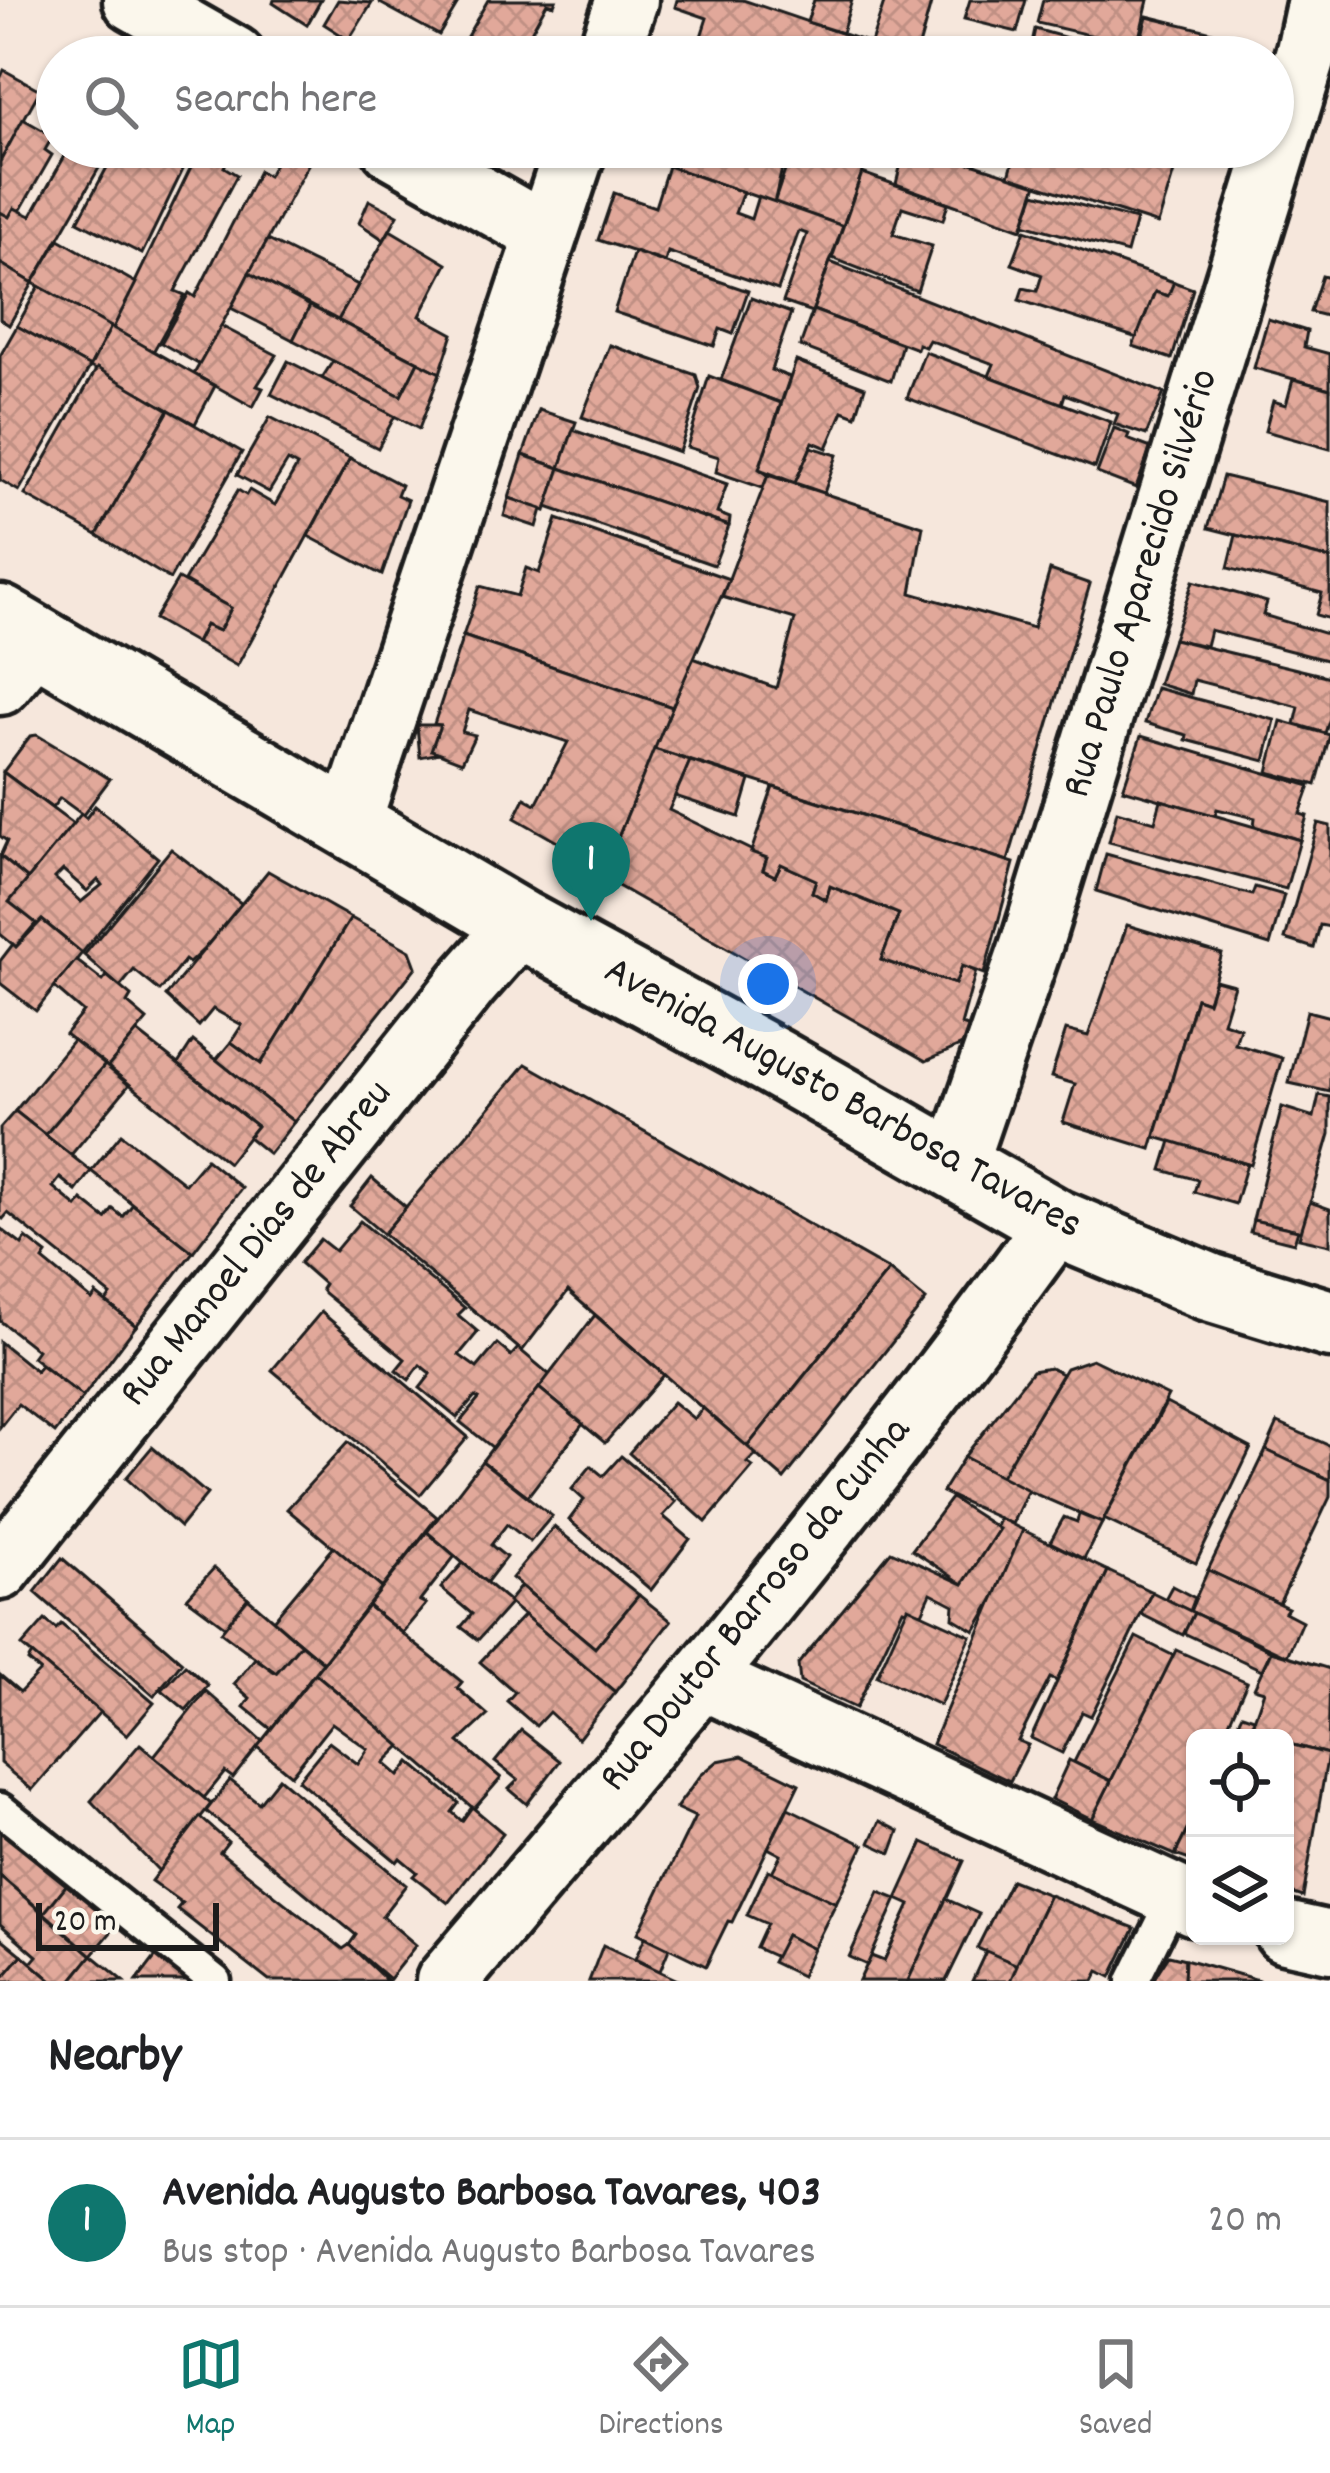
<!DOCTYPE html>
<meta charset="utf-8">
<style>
body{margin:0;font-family:Dekko,sans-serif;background:#f6f6f6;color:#202124}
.controls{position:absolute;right:36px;bottom:36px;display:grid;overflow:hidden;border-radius:18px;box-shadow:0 3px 9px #0004}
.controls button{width:108px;height:108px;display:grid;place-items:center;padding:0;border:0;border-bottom:3px solid #e0e0e0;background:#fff;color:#202124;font:60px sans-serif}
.scale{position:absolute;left:36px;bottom:30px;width:183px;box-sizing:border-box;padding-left:12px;border:6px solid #1c1c1c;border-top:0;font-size:33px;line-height:42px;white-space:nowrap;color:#1c1c1c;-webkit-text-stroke:9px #fbf7ec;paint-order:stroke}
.you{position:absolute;left:768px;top:984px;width:42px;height:42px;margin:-30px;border:9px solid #fff;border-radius:50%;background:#1a73e8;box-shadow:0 0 0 18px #1a73e833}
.badge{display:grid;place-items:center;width:78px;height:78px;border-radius:50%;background:#0f766e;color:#fff;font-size:39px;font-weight:700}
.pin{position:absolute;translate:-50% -99px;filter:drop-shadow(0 3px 6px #0008)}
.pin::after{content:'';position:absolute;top:63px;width:42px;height:36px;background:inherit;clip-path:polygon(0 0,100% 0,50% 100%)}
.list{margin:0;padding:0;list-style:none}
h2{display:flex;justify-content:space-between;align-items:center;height:156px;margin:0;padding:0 48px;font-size:51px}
h2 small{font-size:39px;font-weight:400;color:#757577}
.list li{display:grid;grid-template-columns:78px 1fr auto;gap:36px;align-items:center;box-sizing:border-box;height:168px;padding:0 48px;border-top:3px solid #e0e0e0}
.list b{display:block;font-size:45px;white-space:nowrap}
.list p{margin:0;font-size:39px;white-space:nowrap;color:#757577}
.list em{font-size:39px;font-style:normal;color:#757577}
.icon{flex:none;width:66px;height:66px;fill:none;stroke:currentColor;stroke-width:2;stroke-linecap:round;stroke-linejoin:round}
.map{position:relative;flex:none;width:1330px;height:1981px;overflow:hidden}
.search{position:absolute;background:#fff;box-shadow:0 3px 9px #0004;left:36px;right:36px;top:36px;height:132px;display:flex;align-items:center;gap:30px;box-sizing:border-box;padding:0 42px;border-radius:66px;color:#757577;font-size:45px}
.sheet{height:324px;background:#fff}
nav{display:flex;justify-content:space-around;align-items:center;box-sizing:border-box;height:168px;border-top:3px solid #e0e0e0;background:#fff;font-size:33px;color:#757577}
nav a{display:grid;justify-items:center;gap:6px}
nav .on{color:#0f766e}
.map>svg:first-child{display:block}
</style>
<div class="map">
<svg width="1330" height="1981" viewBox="0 0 1330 1981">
<defs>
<pattern id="building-cross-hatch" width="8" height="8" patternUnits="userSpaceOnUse" patternTransform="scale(3)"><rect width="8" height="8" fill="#e1a89a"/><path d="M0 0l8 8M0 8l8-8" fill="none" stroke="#c09084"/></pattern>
</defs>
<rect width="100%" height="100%" fill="#f6e7dc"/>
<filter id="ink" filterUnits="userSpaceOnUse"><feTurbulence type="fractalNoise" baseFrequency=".00833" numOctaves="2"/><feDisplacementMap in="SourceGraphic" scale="24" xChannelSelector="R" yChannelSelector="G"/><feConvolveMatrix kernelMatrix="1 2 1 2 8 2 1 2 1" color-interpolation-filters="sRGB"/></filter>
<g filter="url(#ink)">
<g fill="url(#building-cross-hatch)" stroke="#1c1c1c" stroke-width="3" fill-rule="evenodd">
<path d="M274 0H321L307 25 273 3Z"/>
<path d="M338 0 372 3 349 40 324 24Z"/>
<path d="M382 0H460L439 35 380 3Z"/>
<path d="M488 0H556L554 5 547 3 517 57H455Z"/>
<path d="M677 0H743L911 57H733L698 46 707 18 675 7Z"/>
<path d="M814 0H852L842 33 807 22Z"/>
<path d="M885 0H932L916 57 871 43Z"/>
<path d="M970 0H1026L1017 32 964 19Z"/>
<path d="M1043 0H1148L1137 46 1037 23Z"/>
<path d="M1147 16 1249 41 1245 57H1165L1138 50Z"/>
<path d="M1035 29 1103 48 1101 57H1029Z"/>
<path d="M4 70 40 90 0 162V79Z"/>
<path d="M23 119 53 136 45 150 52 155 20 211 14 208 9 217 0 212V162Z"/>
<path d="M70 147H111L33 283 0 263V212L9 217 14 208 31 216Z"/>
<path d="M118 147H201L196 156 191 153 142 254 78 221Z"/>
<path d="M283 147 310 161 200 365 161 343 189 293 195 297 259 171 268 176Z"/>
<path d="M631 147H787L774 203 629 152Z"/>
<path d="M793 147H871L843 226 774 203Z"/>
<path d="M905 147H922L1037 184 1022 229 896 184Z"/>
<path d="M922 147H974L969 163Z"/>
<path d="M1017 147H1089L1174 172 1158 224 1009 176Z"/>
<path d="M200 148 226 163 224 167 237 175 175 291 185 295 153 352 113 328Z"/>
<path d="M668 166 743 192 735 213 751 219 758 196 843 226 812 312 783 302 807 234 799 231 778 290 668 252 665 262 598 240 614 193 655 207Z"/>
<path d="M862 173 948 203 943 220 902 207 893 234 932 246 917 291 832 258Z"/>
<path d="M1035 193 1136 220 1127 253 1024 224Z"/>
<path d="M369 200 398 215 384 240 359 223Z"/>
<path d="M390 230 447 264 420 316 453 334 440 373 338 320Z"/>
<path d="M1025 230 1174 282 1168 296 1155 292 1137 338 1019 300 1023 288 1037 291 1042 275 1012 264Z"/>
<path d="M59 239 136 283 113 328 33 283Z"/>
<path d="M268 240 358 285 338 320 249 273Z"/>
<path d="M634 252 748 291 733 334 720 329 714 346 614 312Z"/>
<path d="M830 262 1164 393 1146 435 1114 424 1118 414 1065 394 1062 404 989 376 994 364 929 340 925 347 918 344 917 349 813 310Z"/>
<path d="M0 263 33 283 9 325 0 319Z"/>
<path d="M249 273 310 306 293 340 231 308Z"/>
<path d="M1322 276 1330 278V317L1310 312Z"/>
<path d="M1174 282 1193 289 1172 359 1133 346 1155 292 1168 296Z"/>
<path d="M39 286 111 327 90 367 17 326Z"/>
<path d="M751 298 791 313 771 370 790 377 781 403 721 380Z"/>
<path d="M310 306 418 362 401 396 293 340Z"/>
<path d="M813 310 902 344 891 381 800 346Z"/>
<path d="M1268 319 1307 331 1304 347 1330 354V389L1254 368Z"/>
<path d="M17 326 90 367 19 491 0 480V356Z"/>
<path d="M221 326 277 355 257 386 263 388 253 407 194 374Z"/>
<path d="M111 327 215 386 195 424 90 367Z"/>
<path d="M610 345 696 375 700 388 679 452 582 417Z"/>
<path d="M925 352 1111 422 1095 468 907 398Z"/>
<path d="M288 361 395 416 378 448 271 394Z"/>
<path d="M333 361 401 396 418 362 440 373 419 429 322 378Z"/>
<path d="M796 361 865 387 856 416 843 411 827 448 813 442 795 483 759 469Z"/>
<path d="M97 368 169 410 97 535 25 495Z"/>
<path d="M709 376 781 403 759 469 768 475 763 488 716 472 719 457 687 447Z"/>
<path d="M1293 379 1330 389V449L1265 431 1273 401 1286 405Z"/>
<path d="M169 410 242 452 170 579 97 535Z"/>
<path d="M539 410 576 422 560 468 523 455Z"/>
<path d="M270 417 350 458 237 666 196 643 205 625 219 631 231 608 184 581 238 490 246 495 249 490 275 505 297 466 288 461 269 492 237 475Z"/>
<path d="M1114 428 1129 434 1127 439 1151 448 1136 488 1097 473Z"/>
<path d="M573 430 727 484 717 513 730 518 729 526 560 468Z"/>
<path d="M811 447 837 455 824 493 795 483Z"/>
<path d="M523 455 560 468 546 511 509 498Z"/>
<path d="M350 458 401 485 397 495 408 500 382 575 308 536Z"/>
<path d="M560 468 729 526 714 565 547 507Z"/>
<path d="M768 475 923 526 911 593 1033 628 1050 570 1090 584 1008 861 654 749 693 658 776 688 795 619 722 597Z"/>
<path d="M1223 476 1330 502V559L1208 528Z"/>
<path d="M509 498 542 509 537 527 504 516Z"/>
<path d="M557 519 729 579 672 707 463 636 480 586 517 596 526 568 539 573Z"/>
<path d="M1236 535 1330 559V619L1316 615 1322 593 1228 568Z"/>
<path d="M178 579 231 608 219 631 205 625 196 643 154 619Z"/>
<path d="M1193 581 1267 602 1263 615 1330 635V661L1210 630 1206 646 1173 639Z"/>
<path d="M463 636 672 707 605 869 515 818 525 798 536 804 568 742 469 710 462 732 475 735 462 762 431 750 440 725 434 724Z"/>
<path d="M1173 639 1330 677V718L1325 733 1295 724 1299 707 1194 680 1191 694 1158 684Z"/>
<path d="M1156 688 1275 720 1265 761 1186 740 1187 735 1145 723Z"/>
<path d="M1281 721 1330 735 1316 785 1268 772Z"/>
<path d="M417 725H440L431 750 440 753 420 757Z"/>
<path d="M37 735 110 779 83 815 60 798 52 808 3 772 30 736Z"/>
<path d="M1141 736 1310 786 1300 814 1307 816 1300 840 1254 826 1255 818 1217 809 1215 816 1123 789Z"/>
<path d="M654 749 690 761 669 810 767 858 763 870 775 876 781 864 816 880 812 892 826 900 830 886 899 914 881 960 955 984 962 966 976 971 961 1025 971 1028 964 1044 926 1061 602 877Z"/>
<path d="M690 761 750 780 739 817 675 796Z"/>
<path d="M3 772 73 824 28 879 0 856 7 841 0 836Z"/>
<path d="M773 787 1014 863 984 974 962 966 955 984 881 960 899 914 830 886 826 900 812 892 816 880 781 864 775 876 763 870 767 858 751 852Z"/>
<path d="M1161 800 1300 840 1286 889 1109 842 1117 811 1155 822Z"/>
<path d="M95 806 158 858 82 953 42 920 37 925 9 902 81 814 86 818ZM63 870 87 891 98 880 102 885 81 902 55 878Z"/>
<path d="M1318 823 1330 826V927L1320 925 1314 948 1285 939Z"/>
<path d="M171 849 242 904 204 949 189 963 185 960 160 991 134 970 120 987 84 955Z"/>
<path d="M1106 854 1252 895 1255 887 1284 895 1270 945 1096 891Z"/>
<path d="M0 856 28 879 9 902 36 923 16 947 0 934Z"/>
<path d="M268 871 351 918 261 1064 231 1042 242 1025 213 1009 199 1026 166 996Z"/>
<path d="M351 918 410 951 416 967 294 1122 216 1060 231 1042 261 1064Z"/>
<path d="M42 920 82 953 36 1011 0 983V961L13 944 16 947Z"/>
<path d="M1127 925 1222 954 1208 1002 1196 998 1151 1149 1063 1122 1075 1084 1051 1077 1066 1030 1088 1036Z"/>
<path d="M76 960 103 981 107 976 131 996 127 1003 147 1020 108 1067 65 1034 83 1012 54 987Z"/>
<path d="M1215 980 1234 985 1223 1022 1240 1028 1235 1044 1282 1058 1251 1165 1155 1137 1196 998 1208 1002Z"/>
<path d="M1307 1011 1330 1017V1092L1289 1083Z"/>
<path d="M137 1032 257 1126 228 1163 108 1067Z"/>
<path d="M73 1040 105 1065 45 1135 15 1111Z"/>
<path d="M193 1041 294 1122 269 1154 248 1137 257 1126 178 1064Z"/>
<path d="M526 1064 889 1270 747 1447 568 1291 522 1351 383 1234Z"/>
<path d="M105 1065 129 1085 71 1155 45 1135Z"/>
<path d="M1319 1095 1330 1097V1134L1302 1231 1253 1220 1282 1107 1314 1117Z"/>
<path d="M15 1111 91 1171 76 1191 60 1178 53 1187 77 1207 82 1200 106 1219 113 1209 123 1217 133 1204 193 1252 136 1326 106 1302 111 1295 8 1213 3 1219 0 1217V1128Z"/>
<path d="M121 1134 185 1184 206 1159 242 1188 193 1252 91 1171Z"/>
<path d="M1171 1141 1247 1164 1235 1204 1194 1192 1198 1180 1162 1170Z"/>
<path d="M372 1178 406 1207 383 1234 350 1206Z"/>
<path d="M1310 1202 1330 1209V1245L1299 1238Z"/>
<path d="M1253 1220 1298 1230 1294 1243 1250 1232Z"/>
<path d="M360 1221 465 1308 458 1315 478 1332 459 1355 477 1368 497 1344 511 1356 518 1348 550 1375 493 1448 460 1422 479 1399 475 1397 457 1418 420 1388 431 1374 420 1365 409 1380 396 1370 405 1359 324 1293 321 1289 324 1284 300 1263 320 1239 335 1251Z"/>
<path d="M0 1228 22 1245 26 1238 47 1254 43 1260 92 1300 96 1294 136 1326 83 1397 32 1357 37 1350 0 1321Z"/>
<path d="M889 1270 926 1300 784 1479 747 1447Z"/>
<path d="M321 1312 468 1437 420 1495 272 1370Z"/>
<path d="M595 1315 664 1375 605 1443 539 1388Z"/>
<path d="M0 1342 36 1371 41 1365 83 1397 55 1433 18 1404 0 1427Z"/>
<path d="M1092 1359 1168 1396 1102 1523 999 1478 1066 1368Z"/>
<path d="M1050 1368 1062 1374 1001 1476 964 1457 1032 1371Z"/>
<path d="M539 1388 583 1424 528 1496 482 1461Z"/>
<path d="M673 1402 694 1419 703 1408 756 1454 747 1463 753 1467 706 1522 629 1453Z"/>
<path d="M1166 1403 1251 1448 1196 1563 1104 1519Z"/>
<path d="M1278 1423 1330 1446V1480L1266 1450Z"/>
<path d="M348 1442 437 1517 382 1588 287 1509Z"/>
<path d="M152 1447 207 1494 180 1527 126 1478Z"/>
<path d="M1266 1450 1330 1480V1497L1279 1604 1208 1570Z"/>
<path d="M621 1456 676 1502 663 1516 690 1539 651 1590 569 1520 584 1500 572 1489 591 1466 603 1476Z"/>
<path d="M964 1457 1028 1490 1012 1524 942 1492Z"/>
<path d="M482 1461 552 1516 530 1542 507 1524 491 1545 506 1557 486 1583 427 1532Z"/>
<path d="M951 1498 999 1529 963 1584 912 1550Z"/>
<path d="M1079 1514 1102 1523 1084 1559 1050 1542 1064 1517 1077 1522Z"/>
<path d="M999 1518 1023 1530 994 1598 975 1631 953 1618 954 1605 931 1593 922 1613 903 1609 856 1708 800 1682 798 1664 891 1551 963 1584 999 1529 996 1527Z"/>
<path d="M554 1527 639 1595 595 1648 512 1578Z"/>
<path d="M1023 1530 1108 1571 1057 1681 1050 1678 1018 1741 1028 1745 1010 1781 932 1744Z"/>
<path d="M427 1532 455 1556 420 1601 426 1604 402 1633 368 1606Z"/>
<path d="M334 1547 382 1588 323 1662 273 1620Z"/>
<path d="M62 1558 182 1662 154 1696 35 1592Z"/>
<path d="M463 1563 511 1603 478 1640 461 1627 472 1614 441 1588Z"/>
<path d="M214 1568 248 1598 226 1627 187 1598Z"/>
<path d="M1208 1570 1288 1608 1285 1612 1302 1621 1287 1656 1190 1611Z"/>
<path d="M1108 1571 1152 1592 1091 1716 1082 1712 1062 1753 1031 1738Z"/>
<path d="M521 1586 595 1648 639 1595 671 1621 615 1692 508 1602Z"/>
<path d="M1172 1586 1195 1598 1190 1611 1165 1599Z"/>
<path d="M1152 1592 1194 1613 1183 1635 1141 1614Z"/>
<path d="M248 1598 301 1644 276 1673 221 1632Z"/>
<path d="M368 1606 462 1682 457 1688 488 1715 459 1742 501 1778 474 1809 315 1673Z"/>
<path d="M908 1607 971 1636 940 1705 877 1676Z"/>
<path d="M1194 1613 1271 1651 1262 1670 1184 1633Z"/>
<path d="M524 1615 615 1692 578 1739 549 1712 536 1726 507 1701 515 1692 480 1662Z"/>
<path d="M45 1620 56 1629 61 1624 154 1703 127 1735 22 1646Z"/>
<path d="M1136 1637 1174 1656 1111 1781 1074 1762Z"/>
<path d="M301 1644 323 1662 271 1729 244 1707 250 1698 234 1684 255 1658 276 1673Z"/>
<path d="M1176 1650 1247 1682 1222 1738H1195V1814L1175 1855 1092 1819Z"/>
<path d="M1271 1651 1330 1669 1328 1754 1285 1743V1738L1249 1734 1264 1691 1254 1688Z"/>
<path d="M32 1654 100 1712 32 1790 0 1763V1675L20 1692 40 1671 28 1661Z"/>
<path d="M185 1665 208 1685 186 1710 162 1690Z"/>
<path d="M315 1673 401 1746 384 1763 399 1776 410 1762 459 1803 452 1812 462 1821 472 1807 503 1833 448 1903 413 1876 417 1872 400 1858 397 1862 298 1780 329 1742 358 1764 368 1749 332 1723 291 1775 257 1747Z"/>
<path d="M206 1691 262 1741 233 1778 225 1772 204 1798 153 1757Z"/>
<path d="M1242 1714 1254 1718 1249 1734 1264 1738H1230Z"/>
<path d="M521 1730 560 1761 527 1804 509 1789 518 1780 495 1762Z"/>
<path d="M1285 1743 1328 1754 1303 1897 1285 1891Z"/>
<path d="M140 1744 211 1804 159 1871 91 1801Z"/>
<path d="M742 1756 799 1784 732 1922 728 1921 706 1966 638 1933 695 1817 676 1808 701 1775 718 1761Z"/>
<path d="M1069 1760 1111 1781 1092 1819 1051 1799Z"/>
<path d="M279 1778 406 1885 382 1916 416 1945 389 1979 349 1945 356 1935 206 1811 230 1780 259 1803Z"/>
<path d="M788 1808 864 1845 836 1903 772 1872 781 1855 768 1848Z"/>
<path d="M1195 1814V1862L1175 1855Z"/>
<path d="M200 1817 228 1842 220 1852 343 1949 349 1945 387 1981H269L177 1909 182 1903 151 1881Z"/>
<path d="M0 1820 10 1829 6 1834 57 1877 62 1871 72 1878 44 1913 0 1876Z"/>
<path d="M880 1821 899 1831 891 1853 870 1843Z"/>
<path d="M923 1842 964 1861 936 1922 908 1981H859L871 1956 884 1961 910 1905 897 1899Z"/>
<path d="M768 1870 836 1903 813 1949 786 1935 776 1957 756 1948 767 1924 747 1915Z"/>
<path d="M0 1876 92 1955 71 1981H52L31 1963 37 1956 0 1924Z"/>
<path d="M72 1878 122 1919 92 1955 44 1913Z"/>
<path d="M1011 1880 1049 1895 1017 1965 977 1948Z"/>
<path d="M879 1892 897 1899 867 1965 849 1957Z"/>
<path d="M1049 1895 1135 1928 1111 1977 1099 1971 1094 1981H1009Z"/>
<path d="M946 1899 979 1914 946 1981H908Z"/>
<path d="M786 1935 813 1949 801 1976 772 1962Z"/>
<path d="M0 1937 22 1955 0 1981Z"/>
<path d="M645 1937 669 1949 660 1971 635 1959Z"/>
<path d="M603 1945 678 1980 681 1981H589Z"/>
<path d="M160 1951 195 1981H137Z"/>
<path d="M986 1951 1017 1965 1010 1981H972Z"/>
<path d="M22 1955 52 1981H0Z"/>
<path d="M92 1955 124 1981H71Z"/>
<path d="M1169 1955 1185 1959 1184 1981H1152Z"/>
<path d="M1185 1959 1258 1980V1981H1184Z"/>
</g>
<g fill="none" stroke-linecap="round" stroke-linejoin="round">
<defs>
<g id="service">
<path d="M0 1809 215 1981"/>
<path d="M1133 1981 1174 1898"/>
</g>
<g id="minor">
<path d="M134 0 234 57"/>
<path d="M607 57 627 0"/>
<path d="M392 147 545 234"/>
<path d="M0 684 37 639"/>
<path d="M350 822 576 147"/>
<path d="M956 1164 1031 946 1307 51 1318 0"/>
<path d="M0 1569 468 983 520 924"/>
<path d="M703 1679 1195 1905"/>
<path d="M1285 1932 1330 1942"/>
<path d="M447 1981C657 1734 867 1486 1056 1223"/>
</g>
<path id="tertiary" d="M0 619 520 924 774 1062 1056 1223 1209 1287 1330 1324"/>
</defs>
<use href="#service" stroke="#1c1c1c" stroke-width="39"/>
<use href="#minor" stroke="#1c1c1c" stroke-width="69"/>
<use href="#tertiary" stroke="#1c1c1c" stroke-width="75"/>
<use href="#service" stroke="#fbf7ec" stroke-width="30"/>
<use href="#minor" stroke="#fbf7ec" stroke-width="60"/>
<use href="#tertiary" stroke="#fbf7ec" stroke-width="66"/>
</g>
</g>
<g text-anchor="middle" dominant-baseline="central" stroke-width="9" stroke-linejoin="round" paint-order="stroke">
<g font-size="42" fill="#1c1c1c" stroke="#fbf7ec">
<text transform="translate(1143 584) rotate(-73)">Rua Paulo Aparecido Silvério</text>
<text transform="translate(842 1100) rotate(29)">Avenida Augusto Barbosa Tavares</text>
<text transform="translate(258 1245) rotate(-51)">Rua Manoel Dias de Abreu</text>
<text transform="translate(757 1606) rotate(-51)">Rua Doutor Barroso da Cunha</text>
</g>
</g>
</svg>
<div class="controls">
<button><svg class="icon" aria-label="locate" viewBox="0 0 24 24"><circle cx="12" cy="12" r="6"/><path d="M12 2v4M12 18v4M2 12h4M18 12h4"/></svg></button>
<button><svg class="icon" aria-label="layers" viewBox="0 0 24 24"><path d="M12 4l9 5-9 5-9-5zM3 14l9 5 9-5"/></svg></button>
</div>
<div class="scale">20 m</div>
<div class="you"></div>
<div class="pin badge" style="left:591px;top:921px">1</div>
<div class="search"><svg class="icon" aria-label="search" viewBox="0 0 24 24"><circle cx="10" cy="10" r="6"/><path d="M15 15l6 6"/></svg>Search here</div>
</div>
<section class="sheet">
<h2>Nearby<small></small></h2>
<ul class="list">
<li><span class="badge">1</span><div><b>Avenida Augusto Barbosa Tavares, 403</b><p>Bus stop · Avenida Augusto Barbosa Tavares</p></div><em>20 m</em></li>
</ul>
</section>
<nav>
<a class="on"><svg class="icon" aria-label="map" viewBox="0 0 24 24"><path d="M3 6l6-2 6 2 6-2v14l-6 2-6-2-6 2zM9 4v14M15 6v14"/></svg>Map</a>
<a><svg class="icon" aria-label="directions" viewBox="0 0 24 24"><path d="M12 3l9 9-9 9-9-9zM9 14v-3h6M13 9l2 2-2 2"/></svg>Directions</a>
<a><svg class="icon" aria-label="saved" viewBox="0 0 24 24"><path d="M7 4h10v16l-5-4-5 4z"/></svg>Saved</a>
</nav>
